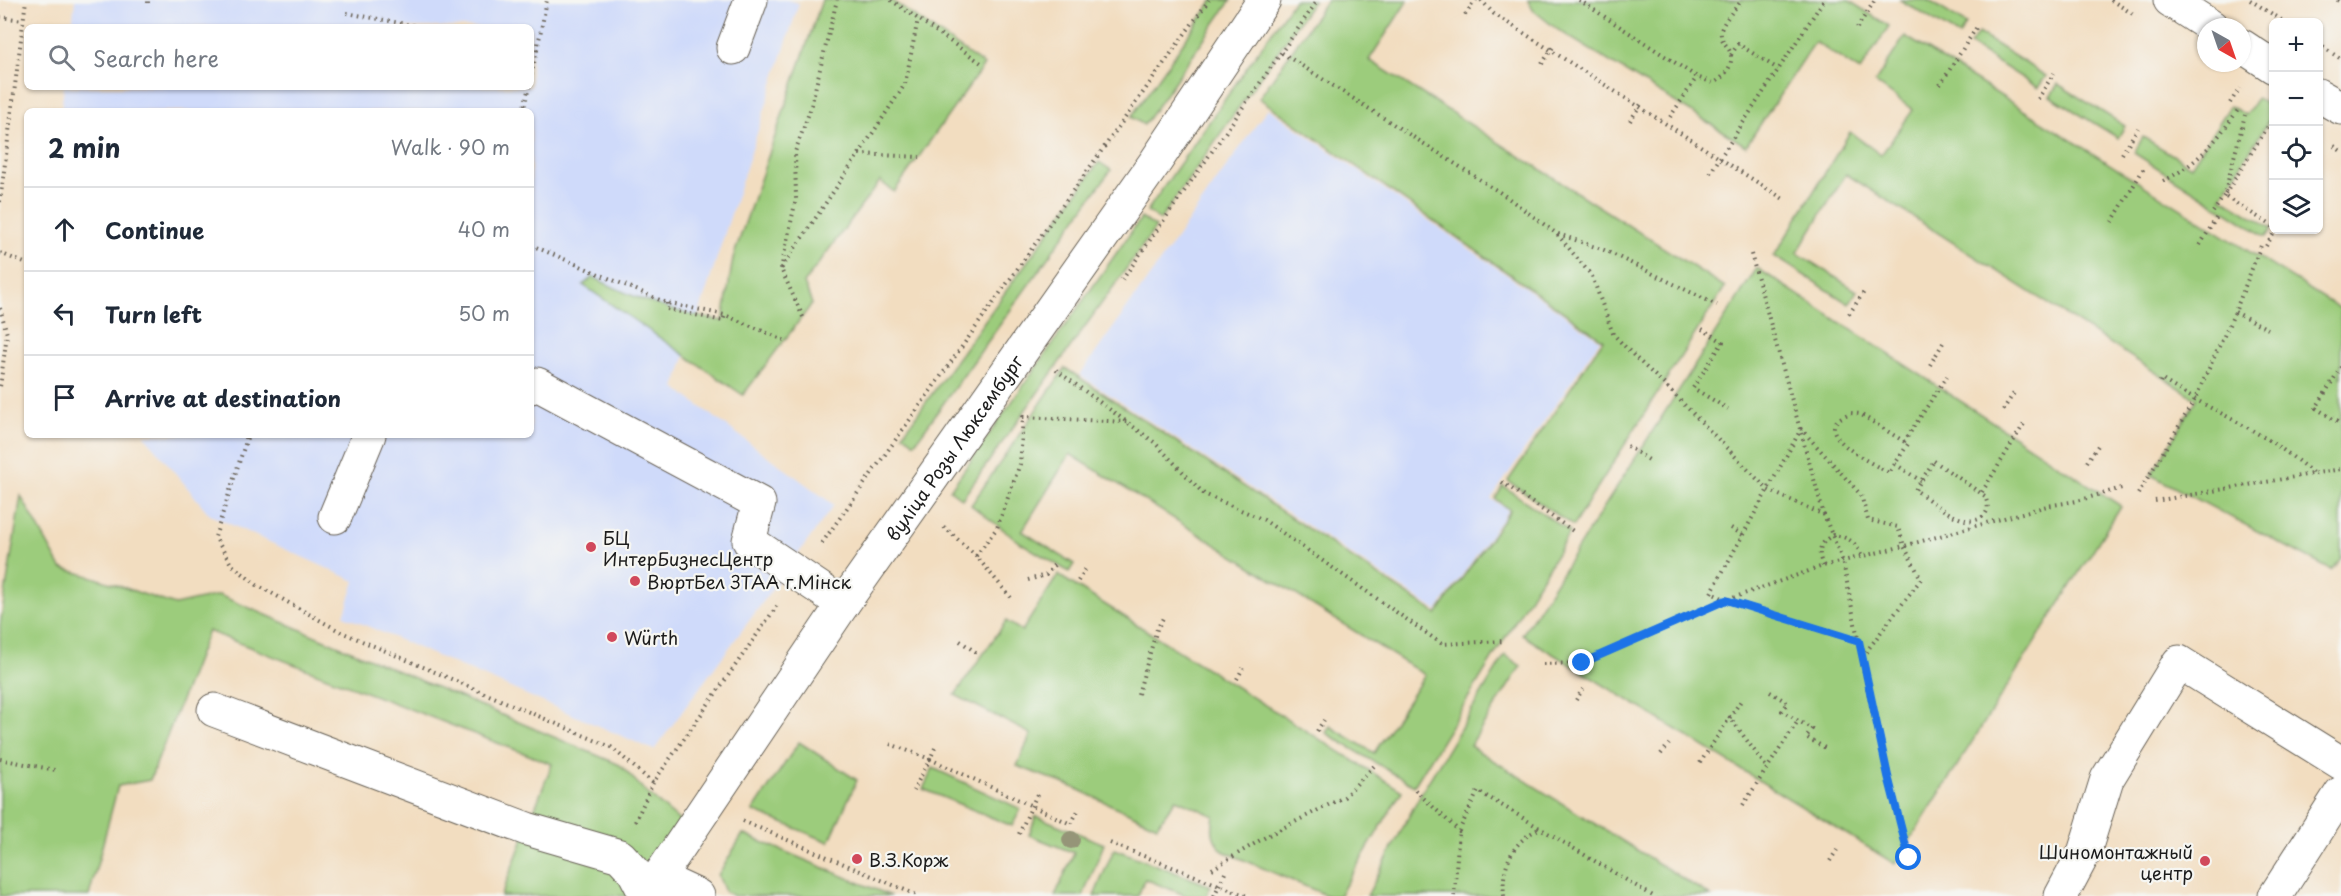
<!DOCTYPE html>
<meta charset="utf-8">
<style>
body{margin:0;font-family:"Playpen Sans",sans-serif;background:#f6f6f7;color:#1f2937}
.controls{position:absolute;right:18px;top:18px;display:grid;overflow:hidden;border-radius:9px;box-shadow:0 2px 4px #0004}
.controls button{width:54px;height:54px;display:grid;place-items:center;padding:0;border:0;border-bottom:2px solid #e0e1e3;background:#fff;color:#1f2937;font:30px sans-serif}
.compass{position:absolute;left:2197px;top:18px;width:54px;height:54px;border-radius:50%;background:#fff;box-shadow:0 2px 4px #0004;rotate:140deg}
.stop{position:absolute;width:18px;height:18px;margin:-14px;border:4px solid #1a73e8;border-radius:50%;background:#fff}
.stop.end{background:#1a73e8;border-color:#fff;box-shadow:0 2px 6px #0008}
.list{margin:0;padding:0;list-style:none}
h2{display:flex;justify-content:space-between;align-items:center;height:78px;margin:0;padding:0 24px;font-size:26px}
h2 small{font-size:20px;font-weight:400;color:#747a83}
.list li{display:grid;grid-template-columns:39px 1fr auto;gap:18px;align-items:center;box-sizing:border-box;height:84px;padding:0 24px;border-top:2px solid #e0e1e3}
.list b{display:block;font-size:22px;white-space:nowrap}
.list em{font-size:20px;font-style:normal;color:#747a83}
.icon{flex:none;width:33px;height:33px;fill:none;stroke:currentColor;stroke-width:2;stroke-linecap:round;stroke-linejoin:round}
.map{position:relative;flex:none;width:2341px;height:896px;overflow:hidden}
.search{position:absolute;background:#fff;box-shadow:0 2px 4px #0004;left:24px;top:24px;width:510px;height:66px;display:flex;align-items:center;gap:15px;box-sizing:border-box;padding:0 21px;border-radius:9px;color:#747a83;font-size:22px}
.panel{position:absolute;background:#fff;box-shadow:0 2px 4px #0004;left:24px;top:108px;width:510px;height:330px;border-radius:9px}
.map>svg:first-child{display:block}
</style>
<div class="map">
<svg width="2341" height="896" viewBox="0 0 2341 896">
<rect width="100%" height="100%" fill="#f6f6f2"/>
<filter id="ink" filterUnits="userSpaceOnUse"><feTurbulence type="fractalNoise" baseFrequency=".0167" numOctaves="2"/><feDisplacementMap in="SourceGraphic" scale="12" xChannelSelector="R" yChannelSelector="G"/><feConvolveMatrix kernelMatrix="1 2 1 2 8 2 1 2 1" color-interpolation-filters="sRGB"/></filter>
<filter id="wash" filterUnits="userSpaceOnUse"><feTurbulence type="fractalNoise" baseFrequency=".008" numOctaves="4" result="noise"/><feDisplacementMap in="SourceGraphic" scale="24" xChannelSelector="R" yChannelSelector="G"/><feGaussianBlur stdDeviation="1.35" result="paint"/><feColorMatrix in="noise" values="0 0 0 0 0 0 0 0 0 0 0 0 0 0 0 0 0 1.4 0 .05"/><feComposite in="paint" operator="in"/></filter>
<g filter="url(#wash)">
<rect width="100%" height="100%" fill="#f2ddc0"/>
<g fill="#cfdafa">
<path d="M75 0H787L799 3 675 388 834 505 654 750 344 616 355 581 210 515 144 435H531V111H61L64 87H531V27H72Z"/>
<path d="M1268 108 1600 340 1491 499 1508 510 1437 611 1080 375Z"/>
</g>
<g fill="#9ccc7b" stroke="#5c744c" stroke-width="1.5">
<path d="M822 0H891L984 65 894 192 880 181 804 283 812 304 743 395 583 285 593 277C637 300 674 313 723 321L733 258Z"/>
<path d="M1213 0H1231L1144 125 1131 117Z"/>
<path d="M1294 0H1314L1160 220 1147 211Z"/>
<path d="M1327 0H1408L1369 60 1725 287 1573 526 1508 481 1603 340 1259 98Z"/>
<path d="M1528 0H1848L1889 26 1860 71 1815 42 1746 146 1558 30 1533 10Z"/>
<path d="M1900 0H1928L1966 24 1959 36Z"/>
<path d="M1978 33 2046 76 2038 88 1970 45Z"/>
<path d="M1905 36 2341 309V558L2331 570 2151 475 2197 399 1846 174 1797 253 1857 291 1849 304 1774 256 1850 132 1881 155 1913 110 1875 82Z"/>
<path d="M2058 84 2125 126 2118 138 2050 96Z"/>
<path d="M2257 98 2273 109V114L2221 197 2272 228 2266 237 2134 153 2143 137 2191 166 2230 106 2246 115Z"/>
<path d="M1099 162 1111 170 915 443 903 434Z"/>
<path d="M1141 218 1156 227 962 499 950 490Z"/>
<path d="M1757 268 2121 506 1895 864 1522 635Z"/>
<path d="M1065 368 1437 614 1510 510 1495 499 1503 486 1570 532 1414 786 1326 733 1330 726 1374 753 1425 675 1070 454 1022 531 1074 564 1069 572 1021 543 971 505Z"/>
<path d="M21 496 61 568 93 577 175 605 219 595 620 765 647 793 681 822 634 896H501L552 764 208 631 150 780 118 786 89 896H0V625Z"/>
<path d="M1058 575 1402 791 1339 896H1328L1223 851C1212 839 1211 831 1214 816L1176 799 1157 826 1070 786 1017 766 1031 734 955 695 1006 621 1022 631Z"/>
<path d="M1505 655 1521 666 1470 746 1711 896H1367L1420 795Z"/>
<path d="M799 742 857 780 829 842 753 811Z"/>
<path d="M933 768 1021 809 1012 826 923 789Z"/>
<path d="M1036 816 1104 844 1083 896H1055L1074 853 1029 835Z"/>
<path d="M743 834 891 896H734L725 892 718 875Z"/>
<path d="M1114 849 1211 886 1206 896H1187L1145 879 1138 896H1094Z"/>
</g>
</g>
<g filter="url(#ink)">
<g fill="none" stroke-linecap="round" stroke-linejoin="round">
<defs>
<g id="minor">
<path d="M2170 0 2212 27"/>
<path d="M2242 46 2274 67"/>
<path d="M733 48 751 0"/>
<path d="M2318 95 2341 108"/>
<path d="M531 387 537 384 759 503 749 541 843 604"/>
<path d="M335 517 369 435"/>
<path d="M214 710 527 829 620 856 633 870 646 895"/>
<path d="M657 877 698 896"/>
<path id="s1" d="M646 896 843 604 1156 161 1264 0"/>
<path d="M2061 896 2084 853 2107 779 2179 662 2341 763"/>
<path d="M2275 896 2341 793"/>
</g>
</defs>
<use href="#minor" stroke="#676055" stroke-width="35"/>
<g stroke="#676055" stroke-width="4" stroke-dasharray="1.5 4.5" stroke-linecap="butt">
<path d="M891 0 984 65"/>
<path d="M1481 0 1494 14 1785 200"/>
<path d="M1579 0 1697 77 1714 83C1725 77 1737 62 1728 48 1724 42 1720 39 1721 31 1723 21 1735 9 1742 0"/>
<path d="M2111 0 2136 16"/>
<path d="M2250 0 2285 22"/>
<path d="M2337 0 2341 2"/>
<path d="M148 3V0"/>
<path d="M347 13 421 27"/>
<path d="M1465 15 1476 0"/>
<path d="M0 17 23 20"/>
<path d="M1857 28 1875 0"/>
<path d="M2318 44 2341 59"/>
<path d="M531 49 537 50 531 76"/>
<path d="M537 50 547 0"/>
<path d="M1282 53 1504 195 1557 234 1592 276 1613 334 1636 358 1665 385 1768 490 1824 515"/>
<path d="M1731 55 1738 44 1778 69"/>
<path d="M1542 64 1555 44"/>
<path d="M1940 85 1978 25"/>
<path d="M2038 99 2054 73"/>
<path d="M2230 103 2240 88"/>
<path d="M523 111 529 87"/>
<path d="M1670 117 1697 77"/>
<path d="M2274 117 2224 196 2274 227"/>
<path d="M1630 121 1643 101"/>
<path d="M2334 146 2341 151"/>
<path d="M859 154 905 84 918 19"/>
<path d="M2122 154 2138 128"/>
<path d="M1710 173 1824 0"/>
<path d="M2163 181C2198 164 2216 141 2238 110"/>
<path d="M0 202 26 0"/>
<path d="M2213 212 2224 196 2245 115"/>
<path d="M2112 222 2144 168"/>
<path d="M1558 234 1604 250 1717 305"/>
<path d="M531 245 667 303 725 315 784 340"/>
<path d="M2200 245 2218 215"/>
<path d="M2266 246 2276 230"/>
<path d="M0 253 27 264"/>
<path d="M1751 254 1824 515 1843 562 1869 695 1909 858"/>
<path d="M781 269 796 199 795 152 810 110 837 0"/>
<path d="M1122 280 1318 0"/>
<path d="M667 303V309L723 321 725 315"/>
<path d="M0 308 7 334 0 387"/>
<path d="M2235 312 2268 329"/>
<path d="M1849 314 1864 292"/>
<path d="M803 317 781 269 859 154 920 157"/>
<path d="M1702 329 1723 342 1693 388 1728 409"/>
<path d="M1930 365 1943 343"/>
<path d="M2341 367 2316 408 2341 424"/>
<path d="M1056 370 1154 442 1204 494 1264 520 1442 644 1504 641"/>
<path d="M2160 382 2161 379C2190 398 2220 412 2250 429 2273 442 2294 457 2314 474"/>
<path d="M2003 410 2016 390"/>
<path d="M1851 413 1860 414 1908 444 1889 473C1872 463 1802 430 1851 413Z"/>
<path d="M238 435 247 438 248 435"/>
<path d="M247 438 215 537 231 564 257 585 341 632 611 747 653 783"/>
<path d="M1904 442 1947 376"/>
<path d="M1627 446 1652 462"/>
<path d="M1934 461 1985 496C1988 504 1990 511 1982 517 1964 531 1931 500 1915 490Z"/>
<path d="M2087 462 2099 444"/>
<path d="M1895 464 1921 481"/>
<path d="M1502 482 1573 531"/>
<path d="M1982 492 2024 424"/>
<path d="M2138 494 2194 401 2235 312 2262 243"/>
<path d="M2155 501 2341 469"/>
<path d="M944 527 976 556 1013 600"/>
<path d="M1731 528 1743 535"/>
<path d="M822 543 1209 0"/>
<path d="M976 556 997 528 1020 464 1023 417 1127 422"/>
<path d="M1823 566C1817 552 1819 543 1833 535 1849 537 1856 542 1862 557"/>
<path d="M1028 580 1046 575 1054 565"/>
<path d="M1078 581 1085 569"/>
<path d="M960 641 977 653"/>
<path d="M1859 641 1727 600 1711 593 1801 429 1861 495 1868 520 1898 527 1904 546 1921 579 1863 656"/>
<path d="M1543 664 1582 663 1727 600 1823 566 1904 546 2047 506 2077 501 2125 487"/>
<path d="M1237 679 1243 668"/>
<path d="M1770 692 1788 703 1782 711 1812 729 1806 737 1827 749"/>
<path d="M1138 694 1157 629 1163 618"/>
<path d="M1576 700 1583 689"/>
<path d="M1729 716 1767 768"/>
<path d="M1317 731 1324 720"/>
<path d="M890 744 930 759 913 791"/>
<path d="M935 748 930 759 1071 824 1078 811"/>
<path d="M1661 754 1669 744"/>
<path d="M0 759 55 770"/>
<path d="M1700 763 1742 699"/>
<path d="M1415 790 1459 831 1478 791 1653 896"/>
<path d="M1743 805 1798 721"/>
<path d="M743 821 919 896"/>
<path d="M635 822 653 783 777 606"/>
<path d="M1019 834 1038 792"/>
<path d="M1110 843 1247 896"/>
<path d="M1830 861 1837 850"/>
<path d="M1212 869 1269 835 1344 797 1374 766"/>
<path d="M1214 896 1225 873"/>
<path d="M1454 896 1459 831"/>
<path d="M1504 896C1501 867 1512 841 1539 829"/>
</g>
<use href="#minor" stroke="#fff" stroke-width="33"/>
</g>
<circle fill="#959578" cx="1071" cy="840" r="9"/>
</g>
<g fill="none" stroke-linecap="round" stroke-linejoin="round" filter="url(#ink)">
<path stroke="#1a73e8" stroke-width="8" d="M1582 663 1726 600 1859 641 1888 776 1909 858"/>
</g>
<g fill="#d1495b" stroke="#f6f6f2" stroke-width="2">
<circle cx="591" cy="547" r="6"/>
<circle cx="635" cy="581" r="6"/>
<circle cx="612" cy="637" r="6"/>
<circle cx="857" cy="859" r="6"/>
<circle cx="2205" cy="861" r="6"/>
</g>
<g text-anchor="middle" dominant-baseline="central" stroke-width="4.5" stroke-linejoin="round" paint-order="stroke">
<g font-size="18" fill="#1c1c1c" stroke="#f6f6f2">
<text stroke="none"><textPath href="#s1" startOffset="544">вуліца Розы Люксембург</textPath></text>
</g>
<g font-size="18" fill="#1c1c1c" stroke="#f6f6f2" text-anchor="start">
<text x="603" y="537">БЦ<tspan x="603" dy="21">ИнтерБизнесЦентр</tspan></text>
<text x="647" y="581">ВюртБел ЗТАА г.Мінск</text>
<text x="624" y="637">Würth</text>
<text x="2193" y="851" text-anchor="end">Шиномонтажный<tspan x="2193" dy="21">центр</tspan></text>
<text x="869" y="859">В.З.Корж</text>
</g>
</g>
</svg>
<div class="controls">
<button>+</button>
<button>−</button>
<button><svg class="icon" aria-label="locate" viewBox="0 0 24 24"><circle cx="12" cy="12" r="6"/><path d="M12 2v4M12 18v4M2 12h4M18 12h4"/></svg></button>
<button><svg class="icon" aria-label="layers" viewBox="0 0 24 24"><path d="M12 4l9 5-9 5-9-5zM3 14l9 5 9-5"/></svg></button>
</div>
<svg class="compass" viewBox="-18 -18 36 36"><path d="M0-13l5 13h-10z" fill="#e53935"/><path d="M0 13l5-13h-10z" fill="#747a83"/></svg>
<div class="stop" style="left:1909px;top:858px"></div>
<div class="stop end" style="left:1582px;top:663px"></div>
<div class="search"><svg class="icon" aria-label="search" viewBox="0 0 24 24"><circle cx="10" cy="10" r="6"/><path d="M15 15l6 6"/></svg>Search here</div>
<section class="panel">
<h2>2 min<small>Walk · 90 m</small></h2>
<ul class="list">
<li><svg class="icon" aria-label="ahead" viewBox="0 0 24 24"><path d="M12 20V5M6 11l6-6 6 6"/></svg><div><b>Continue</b></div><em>40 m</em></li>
<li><svg class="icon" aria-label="left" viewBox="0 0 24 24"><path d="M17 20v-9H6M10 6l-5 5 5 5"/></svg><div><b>Turn left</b></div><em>50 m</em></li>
<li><svg class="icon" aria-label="arrive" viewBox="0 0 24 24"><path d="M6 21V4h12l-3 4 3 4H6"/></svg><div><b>Arrive at destination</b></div></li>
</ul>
</section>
</div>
